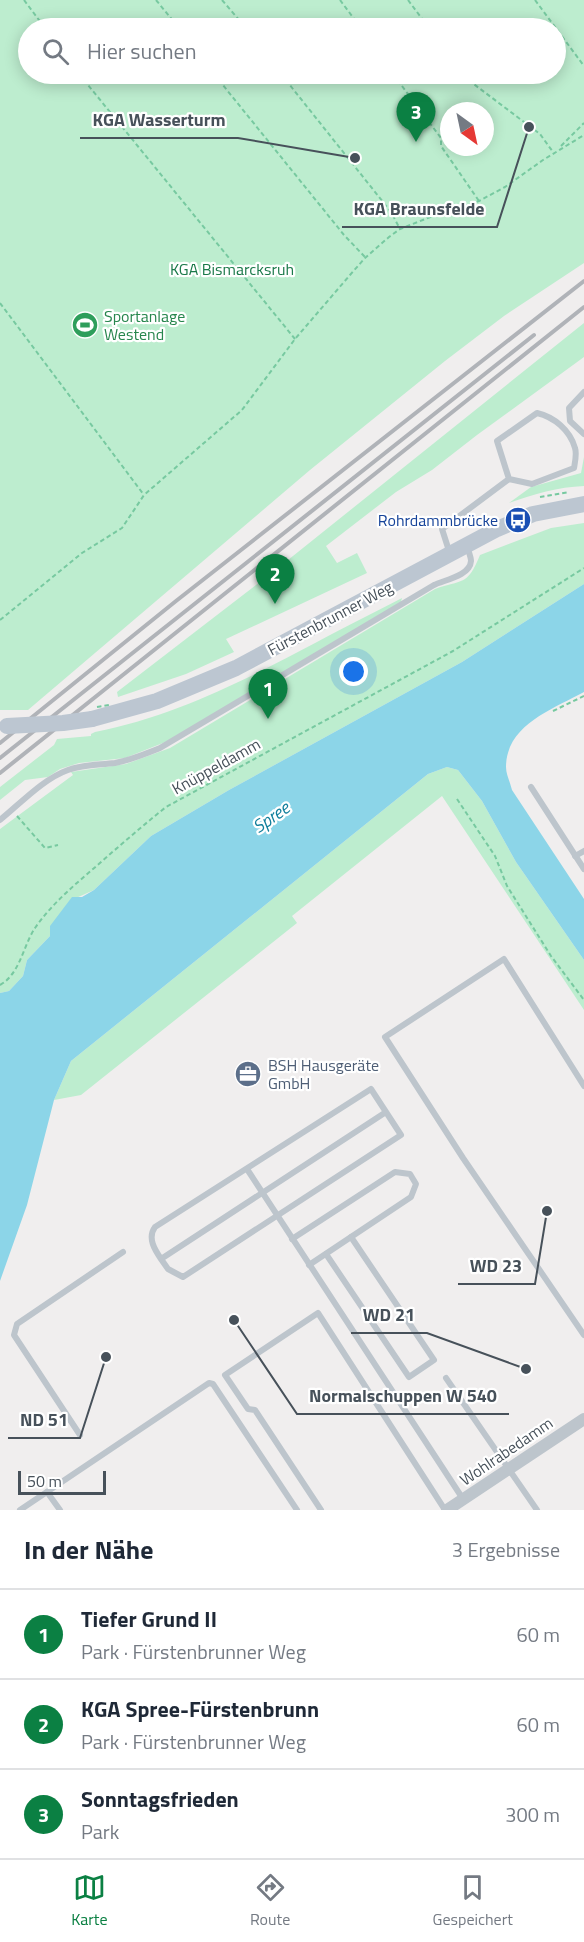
<!DOCTYPE html>
<html lang="de">
<meta charset="utf-8">
<style>
body{margin:0;font-family:"Titillium Web",sans-serif;background:#f2f2f3;color:#1f2937}
.compass{position:absolute;left:440px;top:102px;width:54px;height:54px;border-radius:50%;background:#fff;box-shadow:0 3px 15px #0003;rotate:147deg}
.scale{position:absolute;left:18px;bottom:15px;width:88px;box-sizing:border-box;padding-left:6px;border:3px solid #47515a;border-top:0;font-size:16px;line-height:21px;white-space:nowrap;color:#47515a;-webkit-text-stroke:4px #fff;paint-order:stroke}
.you{position:absolute;left:354px;top:672px;width:21px;height:21px;margin:-15px;border:4px solid #fff;border-radius:50%;background:#1a73e8;box-shadow:0 0 0 9px #1a73e833}
.badge{display:grid;place-items:center;width:39px;height:39px;border-radius:50%;background:#0b8043;color:#fff;font-size:20px;font-weight:700}
.pin{position:absolute;translate:-50% -50px;filter:drop-shadow(0 2px 3px #0008)}
.pin::after{content:'';position:absolute;top:32px;width:21px;height:18px;background:inherit;clip-path:polygon(0 0,100% 0,50% 100%)}
.list{margin:0;padding:0;list-style:none}
h2{display:flex;justify-content:space-between;align-items:center;height:78px;margin:0;padding:0 24px;font-size:26px}
h2 small{font-size:20px;font-weight:400;color:#747a83}
.list li{display:grid;grid-template-columns:39px 1fr auto;gap:18px;align-items:center;box-sizing:border-box;height:90px;padding:0 24px;border-top:2px solid #e0e1e3}
.list b{display:block;font-size:22px;white-space:nowrap}
.list p{margin:0;font-size:20px;white-space:nowrap;color:#747a83}
.list em{font-size:20px;font-style:normal;color:#747a83}
.icon{flex:none;width:33px;height:33px;fill:none;stroke:currentColor;stroke-width:2;stroke-linecap:round;stroke-linejoin:round}
.map{position:relative;flex:none;width:584px;height:1510px;overflow:hidden}
.search{position:absolute;background:#fff;box-shadow:0 3px 15px #0003;left:18px;right:18px;top:18px;height:66px;display:flex;align-items:center;gap:15px;box-sizing:border-box;padding:0 21px;border-radius:33px;color:#747a83;font-size:22px}
.sheet{height:348px;background:#fff}
nav{display:flex;justify-content:space-around;align-items:center;box-sizing:border-box;height:84px;border-top:2px solid #e0e1e3;background:#fff;font-size:16px;color:#747a83}
nav a{display:grid;justify-items:center;gap:3px}
nav .on{color:#0b8043}
.map>svg:first-child{display:block}
</style>
<div class="map">
<svg width="584" height="1510" viewBox="0 0 584 1510">
<rect width="100%" height="100%" fill="#f0eeee"/>
<g fill="#bdedcf" fill-rule="evenodd">
<path d="M0 0H584V263L504 316 445 361 310 470 28 710H0ZM556 28V74H28V28ZM449 111H485V147H449Z"/>
<path d="M584 323V357L477 435 432 470 396 492 326 546 337 563 357 553 367 573 226 639 234 652 186 674 118 697 117 692 278 568Z"/>
<path d="M584 457V486C558 487 534 494 509 503L531 487 581 473Z"/>
<path d="M584 523V584L462 662 229 790 151 836 94 890 76 898 50 936 27 960 23 976 9 991 0 993V829L73 775 71 772 126 764 170 748 435 589C462 579 467 587 480 555L551 528Z"/>
<path d="M402 598 401 602 168 741 125 758 79 763 60 769 48 777 25 780 0 800V787L54 745 57 739 91 736V734L95 732C175 716 245 680 317 642 344 627 374 613 402 598Z"/>
<path d="M447 767 458 770 482 801 516 862 584 960V1010L442 796 292 916 297 923 81 1095 54 1100 71 1061 428 774Z"/>
</g>
<path fill="#8cd5e8" d="M584 584V692C553 709 506 725 506 767 506 774 510 782 512 790L584 899V960L516 862 482 801 458 770 447 767 428 774 71 1061 54 1100 27 1205 0 1281V993L9 991 23 976 27 960 50 936V926L72 897H82L94 890 151 836 229 790 462 662Z"/>
<g fill="none" stroke-linecap="round" stroke-linejoin="round">
<g stroke="#77c9a0" stroke-width="2" stroke-dasharray="4.5 3" stroke-linecap="butt">
<path d="M24 0 45 28"/>
<path d="M156 0 179 28"/>
<path d="M222 0 246 28"/>
<path d="M340 0 361 28"/>
<path d="M408 0 429 28"/>
<path d="M535 0 584 66"/>
<path d="M79 74 295 339"/>
<path d="M214 74 344 235 365 257"/>
<path d="M281 74 391 212 400 229"/>
<path d="M393 74 441 138V146L479 201"/>
<path d="M464 74 471 82 540 134 553 152"/>
<path d="M561 146 584 123"/>
<path d="M0 303 144 495"/>
<path d="M540 497 569 492"/>
<path d="M0 620 82 553 122 528 144 495 242 410 295 339 350 275 365 258 389 237 400 229 443 212 479 201 505 187 543 160 584 135"/>
<path d="M553 711 584 696"/>
<path d="M457 799 495 856 507 886 551 956 584 1000"/>
<path d="M17 816 45 848 58 845"/>
<path d="M0 985C20 974 23 946 35 928 51 905 72 887 93 869 117 848 141 827 166 807L453 651 584 568"/>
</g>
<g stroke="#bdc5cc" stroke-width="6">
<path d="M584 392 569 408 570 421 584 434"/>
<path d="M450 554 442 529 509 479 497 441 537 413C554 417 570 430 575 448 577 454 575 462 574 468L532 484 509 479"/>
<path d="M531 787 584 869"/>
<path d="M0 820C21 803 43 779 68 770 84 764 99 765 115 763 131 760 145 754 160 748L434 585C444 580 470 576 471 561 471 557 468 550 467 546"/>
<path d="M575 856 584 851"/>
<path d="M584 1086 504 959 385 1037 463 1158 584 1335"/>
<path d="M247 1169 463 1499"/>
<path d="M292 1239 395 1172 410 1174 416 1184 411 1197 309 1265"/>
<path d="M326 1254 409 1377 434 1360 351 1237"/>
<path d="M161 1259 168 1269 183 1277 401 1135 371 1089 155 1227C147 1238 155 1250 161 1259L386 1112"/>
<path d="M446 1378 537 1510"/>
<path d="M80 1435 14 1335 17 1324 123 1252"/>
<path d="M47 1492 60 1510"/>
<path d="M20 1510 209 1383 213 1384 297 1510"/>
<path d="M321 1510 255 1410 248 1409 225 1375 318 1313 445 1510"/>
</g>
<path stroke="#bdc5cc" stroke-width="12" d="M447 1510 584 1419"/>
<path stroke="#bcc6d1" stroke-width="16" d="M92 719 157 701 236 668 497 529 533 514 584 504"/>
<g stroke="#b0b3b8" stroke-width="4">
<path d="M0 743 176 601 584 281"/>
<path d="M0 758 534 335"/>
<path d="M0 773 584 307"/>
</g>
<path stroke="#77c9a0" stroke-width="2" stroke-dasharray="4.5 3" stroke-linecap="butt" d="M97 707 109 705"/>
<path stroke="#bcc6d1" stroke-width="16" d="M7 726 63 723 92 719"/>
</g>
<defs>
<symbol id="stadium-disc" viewBox="-11 -11 22 22"><circle r="9.5" fill="#2e9e5b" stroke="#fff"/><path d="M0-5a6.5 5 0 1 0 0 10a6.5 5 0 1 0 0-10ZM-3.5-1.8h7v3.6h-7Z" fill="#fff"/></symbol>
<symbol id="bus-disc" viewBox="-11 -11 22 22"><circle r="9.5" fill="#1a4fb4" stroke="#fff"/><path d="M-5-6H5V4H4V6H2V4H-2V6H-4V4H-5ZM-3.5-4V0h7V-4ZM-3.5 1.2v1.5H-2V1.2ZM2 1.2v1.5H3.5V1.2Z" fill="#fff"/></symbol>
<symbol id="office-disc" viewBox="-11 -11 22 22"><circle r="9.5" fill="#5c6f8a" stroke="#fff"/><path d="M-6-3h4V-5.5h4V-3h4V5H-6ZM-1-4.5V-3h2v-1.5ZM-6 0V1H6V0Z" fill="#fff"/></symbol>
</defs>
<g fill-rule="evenodd">
<use href="#stadium-disc" x="70" y="310" width="30" height="30"/>
<use href="#bus-disc" x="503" y="505" width="30" height="30"/>
<use href="#office-disc" x="233" y="1059" width="30" height="30"/>
</g>
<g text-anchor="middle" dominant-baseline="central" stroke-width="4.5" stroke-linejoin="round" paint-order="stroke">
<g font-size="16" fill="#1a7949" stroke="#fff">
<text x="232" y="269">KGA Bismarcksruh</text>
</g>
<g font-size="16" fill="#27864d" stroke="#fff" text-anchor="start">
<text x="104" y="316">Sportanlage<tspan x="104" dy="18">Westend</tspan></text>
</g>
<g font-size="16" fill="#164399" stroke="#fff" text-anchor="end">
<text x="498" y="520">Rohrdammbrücke</text>
</g>
<g font-size="16" fill="#47515a" stroke="#fff">
<text transform="translate(330 618) rotate(-28)">Fürstenbrunner Weg</text>
<text transform="translate(216 766) rotate(-29)">Knüppeldamm</text>
<text transform="translate(506 1451) rotate(-34)">Wohlrabedamm</text>
</g>
<g font-size="16" fill="#4e5e75" stroke="#fff" text-anchor="start">
<text x="268" y="1065">BSH Hausgeräte<tspan x="268" dy="18">GmbH</tspan></text>
</g>
<g font-size="18" font-style="italic" fill="#117f9c" stroke="#fff">
<text transform="translate(271 817) rotate(-35)">Spree</text>
</g>
</g>
<path fill="none" stroke="#47515a" stroke-width="2" d="M355 158L238 138H80M529 127L497 227H342M547 1211L535 1284H458M526 1369L427 1333H351M234 1320L297 1414H509M106 1357L80 1438H8"/>
<g fill="#47515a" stroke="#fff" stroke-width="2">
<circle cx="355" cy="158" r="6"/>
<circle cx="529" cy="127" r="6"/>
<circle cx="547" cy="1211" r="6"/>
<circle cx="526" cy="1369" r="6"/>
<circle cx="234" cy="1320" r="6"/>
<circle cx="106" cy="1357" r="6"/>
</g>
<g font-size="18" text-anchor="middle" font-weight="bold" fill="#47515a" stroke="#fff" stroke-width="4.5" stroke-linejoin="round" paint-order="stroke">
<text x="159" y="126">KGA Wasserturm</text>
<text x="419" y="215">KGA Braunsfelde</text>
<text x="496" y="1272">WD 23</text>
<text x="389" y="1321">WD 21</text>
<text x="403" y="1402">Normalschuppen W 540</text>
<text x="44" y="1426">ND 51</text>
</g>
</svg>
<svg class="compass" viewBox="-18 -18 36 36"><path d="M0-13l5 13h-10z" fill="#e53935"/><path d="M0 13l5-13h-10z" fill="#747a83"/></svg>
<div class="scale">50 m</div>
<div class="you"></div>
<div class="pin badge" style="left:268px;top:719px">1</div>
<div class="pin badge" style="left:275px;top:604px">2</div>
<div class="pin badge" style="left:416px;top:142px">3</div>
<div class="search"><svg class="icon" aria-label="search" viewBox="0 0 24 24"><circle cx="10" cy="10" r="6"/><path d="M15 15l6 6"/></svg>Hier suchen</div>
</div>
<section class="sheet">
<h2>In der Nähe<small>3 Ergebnisse</small></h2>
<ul class="list">
<li><span class="badge">1</span><div><b>Tiefer Grund II</b><p>Park · Fürstenbrunner Weg</p></div><em>60 m</em></li>
<li><span class="badge">2</span><div><b>KGA Spree-Fürstenbrunn</b><p>Park · Fürstenbrunner Weg</p></div><em>60 m</em></li>
<li><span class="badge">3</span><div><b>Sonntagsfrieden</b><p>Park</p></div><em>300 m</em></li>
</ul>
</section>
<nav>
<a class="on"><svg class="icon" aria-label="map" viewBox="0 0 24 24"><path d="M3 6l6-2 6 2 6-2v14l-6 2-6-2-6 2zM9 4v14M15 6v14"/></svg>Karte</a>
<a><svg class="icon" aria-label="directions" viewBox="0 0 24 24"><path d="M12 3l9 9-9 9-9-9zM9 14v-3h6M13 9l2 2-2 2"/></svg>Route</a>
<a><svg class="icon" aria-label="saved" viewBox="0 0 24 24"><path d="M7 4h10v16l-5-4-5 4z"/></svg>Gespeichert</a>
</nav>
